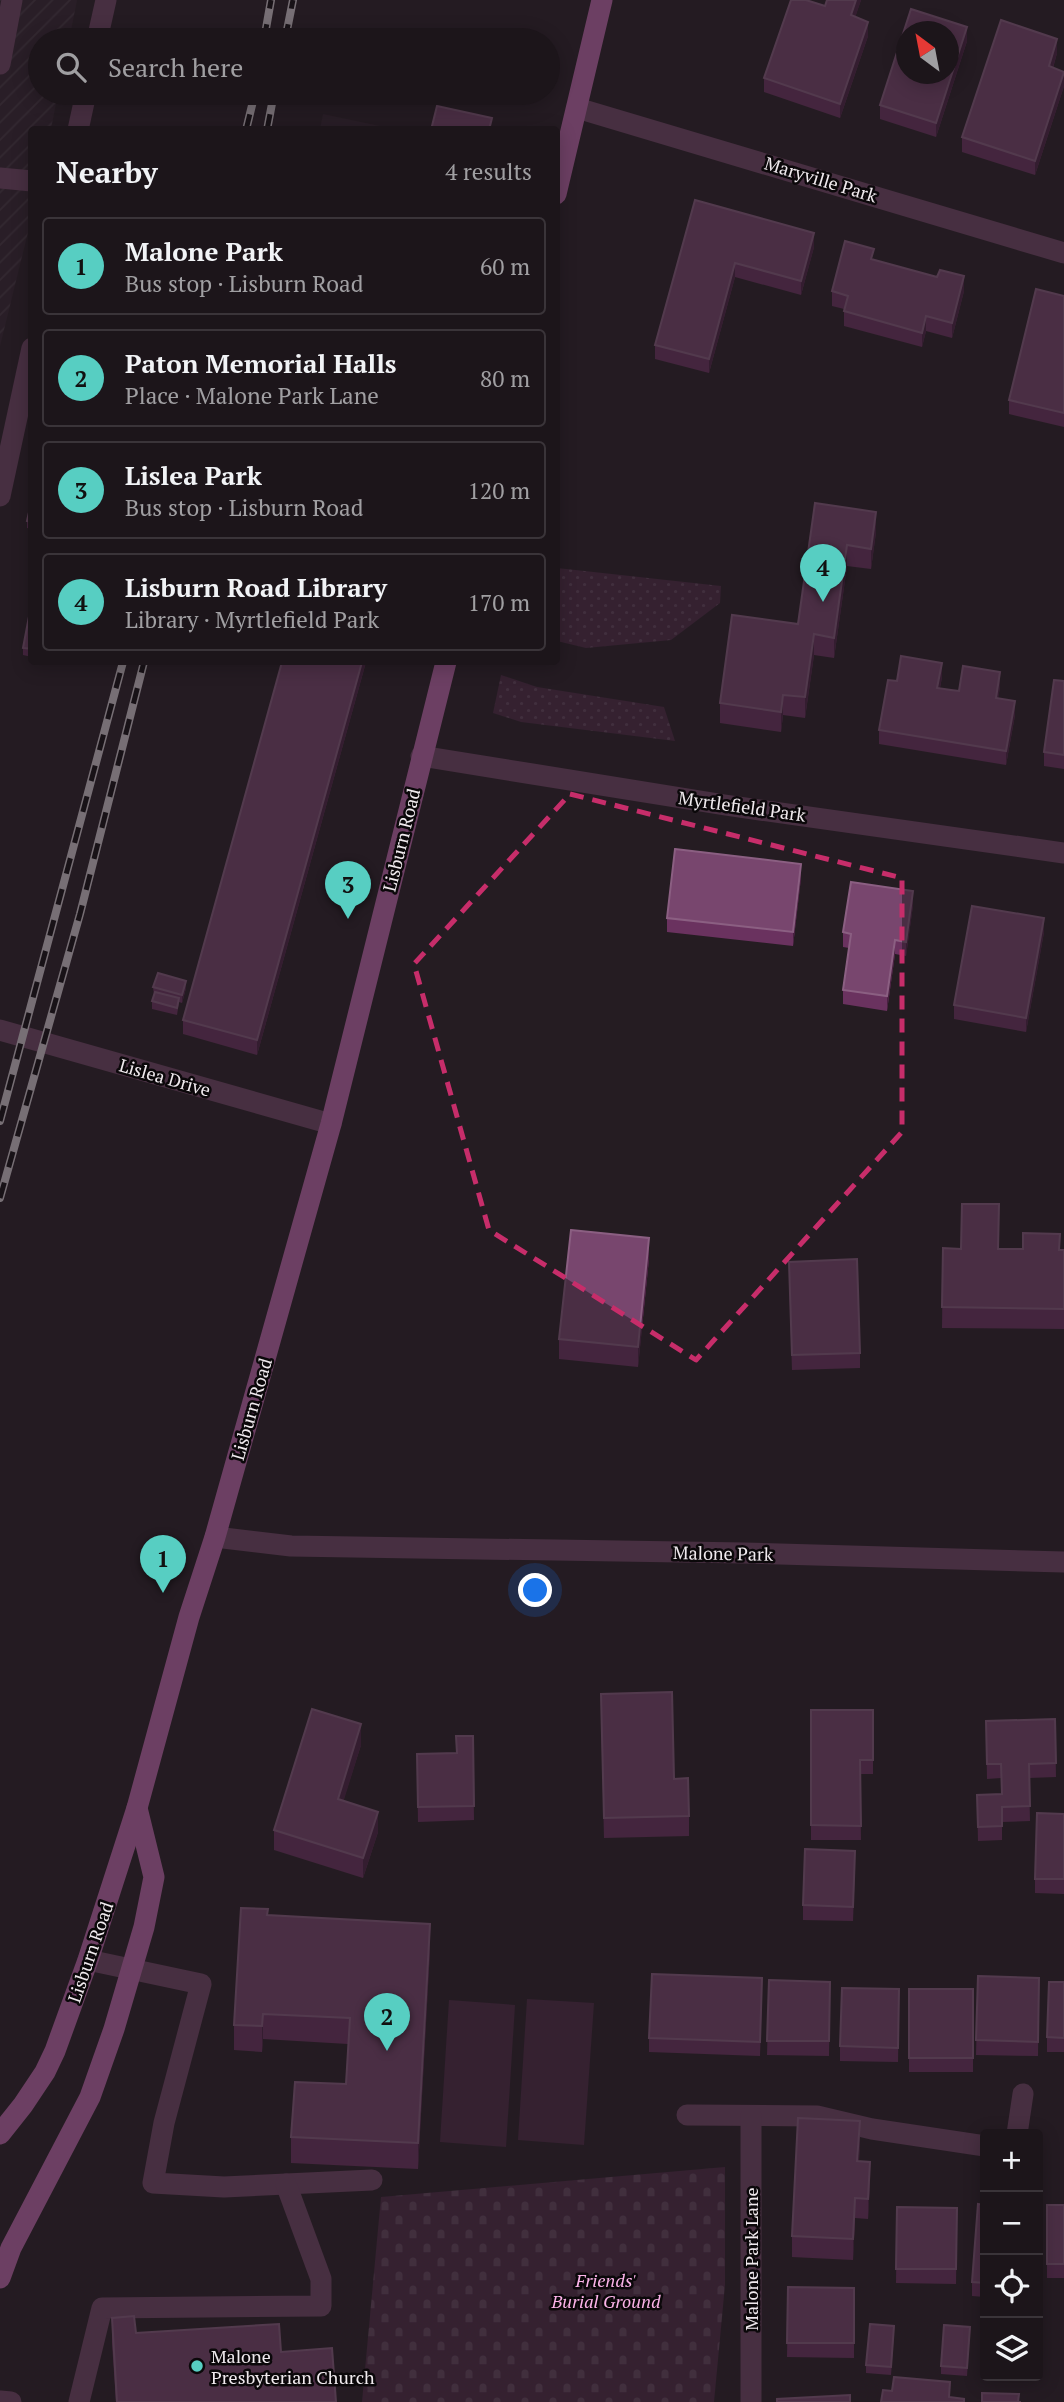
<!DOCTYPE html>
<meta charset="utf-8">
<style>
body{margin:0;font-family:"PT Serif",serif;background:#251e23;color:#f1f3f6}
.controls{position:absolute;right:21px;bottom:21px;display:grid;overflow:hidden;border-radius:7px;box-shadow:0 4px 18px #0003}
.controls button{width:63px;height:63px;display:grid;place-items:center;padding:0;border:0;border-bottom:2px solid #3a3439;background:#1c151a;color:#f1f3f6;font:35px sans-serif}
.compass{position:absolute;left:896px;top:21px;width:63px;height:63px;border-radius:50%;background:#1c151a;box-shadow:0 4px 18px #0003;rotate:328deg}
.you{position:absolute;left:536px;top:1591px;width:24px;height:24px;margin:-18px;border:5px solid #fff;border-radius:50%;background:#1a73e8;box-shadow:0 0 0 10px #1a73e833}
.badge{display:grid;place-items:center;width:46px;height:46px;border-radius:50%;background:#57cec2;color:#111;font-size:23px;font-weight:700}
.pin{position:absolute;translate:-50% -58px;filter:drop-shadow(0 2px 4px #0008)}
.pin::after{content:'';position:absolute;top:37px;width:24px;height:21px;background:inherit;clip-path:polygon(0 0,100% 0,50% 100%)}
.list{margin:0;padding:0;list-style:none}
h2{display:flex;justify-content:space-between;align-items:center;height:91px;margin:0;padding:0 28px;font-size:30px}
h2 small{font-size:23px;font-weight:400;color:#a09fa2}
.list li{display:grid;grid-template-columns:46px 1fr auto;gap:21px;align-items:center;box-sizing:border-box;height:98px;margin:0 14px 14px;padding:0 14px;border:2px solid #3a3439;border-radius:7px}
.list b{display:block;font-size:26px;white-space:nowrap}
.list p{margin:0;font-size:23px;white-space:nowrap;color:#a09fa2}
.list em{font-size:23px;font-style:normal;color:#a09fa2}
.icon{flex:none;width:38px;height:38px;fill:none;stroke:currentColor;stroke-width:2;stroke-linecap:round;stroke-linejoin:round}
.map{position:relative;flex:none;width:1064px;height:2402px;overflow:hidden}
.search{position:absolute;background:#1c151a;box-shadow:0 4px 18px #0003;left:28px;top:28px;width:532px;height:77px;display:flex;align-items:center;gap:18px;box-sizing:border-box;padding:0 24px;border-radius:38px;color:#a09fa2;font-size:26px}
.panel{position:absolute;background:#1c151a;box-shadow:0 4px 18px #0003;left:28px;top:126px;width:532px;height:539px;border-radius:7px}
.map>svg:first-child{display:block}
</style>
<div class="map">
<svg width="1064" height="2402" viewBox="0 0 1064 2402">
<defs>
<pattern id="industrial-furrows" width="10" height="10" patternUnits="userSpaceOnUse" patternTransform="scale(1.75)"><rect width="10" height="10" fill="#30222d"/><path d="M-1 1l2-2M0 10L10 0M9 11l2-2" fill="none" stroke="#443842"/></pattern>
<pattern id="grass-dots" width="8" height="8" patternUnits="userSpaceOnUse" patternTransform="scale(1.75)"><rect width="8" height="8" fill="#492842"/><path d="M2 2h.1M6 6h.1" fill="none" stroke="#64475e" stroke-width="1.8" stroke-linecap="round"/></pattern>
<pattern id="cemetery-stones" width="16" height="16" patternUnits="userSpaceOnUse" patternTransform="scale(1.75)"><rect width="16" height="16" fill="#492842"/><path d="M2 7V4a2 2 0 0 1 4 0v3zM10 15v-3a2 2 0 0 1 4 0v3z" fill="#64475e"/></pattern>
</defs>
<rect width="100%" height="100%" fill="#251c22"/>
<path fill="#30222d" d="M323 114 394 129H320Z"/>
<path fill="url(#industrial-furrows)" d="M0 0H77L69 40H40V93H58L51 129 32 130 31 220 0 346Z"/>
<g fill="url(#grass-dots)">
<path d="M557 568 721 586 720 603 671 640 586 648 557 641Z"/>
<path d="M501 675 537 687 664 707 675 741 521 722 493 713Z"/>
</g>
<path fill="url(#cemetery-stones)" d="M725 2167V2285L714 2402H362L381 2197Z"/>
<g fill="#492842">
<path d="M527 1999 594 2003 584 2145 518 2140Z"/>
<path d="M449 2000 515 2005 506 2147 440 2142Z"/>
</g>
<g fill="none" stroke-linecap="round" stroke-linejoin="round">
<g stroke="#724767" stroke-width="21">
<path d="M0 64 12 0"/>
<path d="M0 178 32 181"/>
<path d="M88 1960 201 1984 164 2123 153 2183 224 2187 372 2180"/>
<path d="M0 2401 11 2402"/>
<path d="M79 2402 102 2308 321 2306V2279L286 2184"/>
</g>
<g stroke="#724767" stroke-width="21">
<path d="M97 40 106 0"/>
<path d="M577 108 1064 253"/>
<path d="M78 130 86 93"/>
<path d="M0 496 32 348"/>
<path d="M421 756 725 805 1064 853"/>
<path d="M0 1030 331 1124"/>
<path d="M215 1537 291 1546 744 1553 1064 1562"/>
<path d="M687 2115 817 2116 872 2129 985 2146"/>
<path d="M1017 2134 1023 2094"/>
<path d="M751 2402V2116"/>
</g>
<g stroke="#c46bb1" stroke-width="21">
<path d="M556 194 602 0"/>
<path d="M0 2134 23 2105 45 2072 55 2051 88 1960 137 1808 189 1617 215 1537 331 1124 446 662"/>
<path d="M0 2278 11 2248 90 2097 114 2029 144 1927 154 1877 137 1808"/>
</g>
<defs>
<g id="rail">
<path d="M264 40 271 0"/>
<path d="M285 40 293 0"/>
<path d="M246 130 255 93"/>
<path d="M267 130 274 93"/>
<path d="M0 1121 123 662"/>
<path d="M0 1198 80 914 144 662"/>
</g>
</defs>
<use href="#rail" stroke="#dbd5d9" stroke-width="8"/>
<use href="#rail" stroke="#0b080a" stroke-width="5" stroke-dasharray="16" stroke-linecap="butt"/>
</g>
<g fill="#6a325f">
<path d="M827 0H861L855 17 868 36 840 118 764 92V78L825 6Z"/>
<path d="M967 41 936 137 880 119V105Z"/>
<path d="M1057 53 1053 68 1064 86 1035 175 962 152V137Z"/>
<path d="M695 200 814 247 801 295 735 277 709 373 655 359V345Z"/>
<path d="M874 260 964 291 952 338 926 331 922 347 844 326V309L832 306V291Z"/>
<path d="M1064 296V427L1009 414V400Z"/>
<path d="M32 499V529L27 528V521Z"/>
<path d="M815 503 876 532 871 569 847 566 834 658 814 655 805 718 783 715 781 732 720 723V703L798 624Z"/>
<path d="M32 606V657L23 655V648Z"/>
<path d="M315 662H366L257 1055 183 1034V1020Z"/>
<path d="M942 677 940 688 959 691 1000 687 998 698 1015 715 1006 765 879 744V730L897 681Z"/>
<path d="M1064 681V769L1044 766V752Z"/>
<path d="M801 878 793 946 667 932V918Z"/>
<path d="M913 905 906 956 895 954 887 1011 843 1004V990L849 948 843 947V932Z"/>
<path d="M1044 932 1026 1032 954 1019V1005Z"/>
<path d="M153 987 186 988 182 1003 179 1002 177 1015 152 1009V1001L154 995Z"/>
<path d="M943 1248 1064 1250V1329L942 1328Z"/>
<path d="M649 1259 638 1367 559 1359V1339Z"/>
<path d="M789 1276 860 1353V1368L792 1370Z"/>
<path d="M811 1710H873V1774H860L861 1840H811Z"/>
<path d="M601 1714 674 1779 689 1816V1836L604 1838Z"/>
<path d="M1055 1719 1056 1777 1029 1778 1030 1821 1002 1822V1840L978 1841 977 1795 1001 1794V1778L987 1779 986 1721Z"/>
<path d="M473 1736 474 1820 418 1822 417 1754 456 1753Z"/>
<path d="M361 1745 343 1801 378 1832 363 1878 274 1850V1830Z"/>
<path d="M1064 1814V1894L1035 1893V1879Z"/>
<path d="M855 1865 853 1921 803 1920V1905Z"/>
<path d="M268 1915 430 1950 418 2169 291 2163V2137L346 2084 348 2044 263 2039 262 2052 234 2050V2025Z"/>
<path d="M978 1976 1039 1978 1038 2056 976 2055Z"/>
<path d="M769 1980 830 1982 829 2056 767 2055Z"/>
<path d="M1064 1982V2052H1047V2037Z"/>
<rect x="909" y="1989" width="64" height="83"/>
<path d="M762 1993 760 2056 649 2052V2038Z"/>
<path d="M899 2004 898 2062 840 2061V2046Z"/>
<path d="M860 2142 859 2161 870 2183 868 2219 855 2218 853 2260 792 2257V2236Z"/>
<path d="M985 2205V2297L972 2296V2282Z"/>
<rect x="1047" y="2205" width="17" height="73"/>
<path d="M897 2207 957 2208 956 2284 896 2283Z"/>
<path d="M788 2287 854 2288V2358L787 2357Z"/>
<path d="M112 2318 136 2333 281 2352 336 2402H116L112 2343Z"/>
<path d="M970 2327 967 2376 941 2374V2366Z"/>
<path d="M894 2333 891 2375 866 2373V2365Z"/>
</g>
<g fill="#482140">
<path d="M856 0H861L851 30V15Z"/>
<path d="M868 22V36L840 118V104Z"/>
<path d="M967 27V41L936 137V123Z"/>
<path d="M1057 39V53L1049 81V66Z"/>
<path d="M1064 72V86L1035 175V161Z"/>
<path d="M814 233V247L801 295V281Z"/>
<path d="M735 263V277L709 373V359Z"/>
<path d="M964 276V291L952 338V323Z"/>
<path d="M926 316V331L922 347V333Z"/>
<path d="M876 512V532L871 569V549Z"/>
<path d="M847 545V566L834 658V638Z"/>
<path d="M814 634V655L805 718V697Z"/>
<path d="M362 662H366L257 1055V1040Z"/>
<path d="M942 663V677L937 702V688Z"/>
<path d="M1000 672V687L996 712V698Z"/>
<path d="M783 695V715L781 732V712Z"/>
<path d="M1015 701V715L1006 765V751Z"/>
<path d="M801 864V878L793 946V932Z"/>
<path d="M913 891V905L906 956V942Z"/>
<path d="M1044 918V932L1026 1032V1018Z"/>
<path d="M895 940V954L887 1011V996Z"/>
<path d="M186 981V988L182 1003V995Z"/>
<path d="M649 1238V1259L638 1367V1347Z"/>
<path d="M361 1724V1745L338 1819V1799Z"/>
<path d="M378 1812V1832L363 1878V1858Z"/>
<path d="M430 1924V1950L418 2169V2143Z"/>
<path d="M263 2014V2039L262 2052V2026Z"/>
<path d="M860 2121V2142L857 2182V2161Z"/>
<path d="M870 2162V2183L868 2219V2199Z"/>
<path d="M855 2198V2218L853 2260V2239Z"/>
</g>
<g fill="#78466e" stroke="#8b5f82" stroke-width="2" fill-rule="evenodd">
<path d="M791 0H806L825 6 827 0H856L851 15 868 22 840 104 764 78Z"/>
<path d="M911 9 967 27 936 123 880 105ZM906 32H948V74H906Z"/>
<path d="M1001 20 1057 39 1049 66 1064 72 1035 161 962 137Z"/>
<path d="M437 106 492 118 489 130H431Z"/>
<path d="M695 200 814 233 801 281 735 263 709 359 655 345Z"/>
<path d="M845 241 874 249 871 259 937 277 940 270 964 276 952 323 926 316 922 333 844 311 848 296 832 291Z"/>
<path d="M1036 289 1064 296V413L1009 400Z"/>
<path d="M32 499V522L27 521Z"/>
<path d="M815 503 876 512 871 549 847 545 834 638 814 634 805 697 783 695 781 712 720 703 732 615 798 624Z"/>
<path d="M31 606H32V649L23 648Z"/>
<path d="M901 656 942 663 937 688 951 690 959 691 963 666 1000 672 996 698 1015 701 1006 751 879 730 888 680 897 681Z"/>
<path d="M282 662H362L257 1040 183 1020Z"/>
<path d="M1054 680 1064 681V755L1044 752Z"/>
<path d="M675 849 801 864 793 932 667 918Z"/>
<path d="M851 882 913 891 906 942 895 940 887 996 843 990 851 934 843 932Z"/>
<path d="M972 906 1044 918 1026 1018 954 1005Z"/>
<path d="M158 973 186 981 182 995 153 987Z"/>
<path d="M155 992 179 998 177 1008 152 1001Z"/>
<path d="M962 1204H999L998 1249H1023V1233L1060 1234 1059 1250H1064V1309L942 1307 943 1248 961 1249Z"/>
<path d="M571 1230 649 1238 638 1347 559 1339Z"/>
<path d="M857 1259 860 1353 792 1355 789 1262Z"/>
<path d="M672 1692 674 1779 688 1778 689 1816 604 1818 601 1694Z"/>
<path d="M312 1709 361 1724 338 1799 378 1812 363 1858 274 1830Z"/>
<path d="M811 1710H873V1760H860L861 1826 811 1825Z"/>
<path d="M1055 1719 1056 1763 1029 1764 1030 1806 1002 1807V1826L978 1827 977 1795 1002 1794 1001 1764H987L986 1721Z"/>
<path d="M456 1736H473L474 1806 418 1807 417 1754 457 1753Z"/>
<path d="M1037 1813 1064 1814V1879H1035Z"/>
<path d="M805 1849 855 1851 853 1907 803 1905Z"/>
<path d="M241 1908 268 1909 267 1915 430 1924 418 2143 291 2137 295 2082 346 2084 350 2018 263 2014 262 2026 234 2025Z"/>
<path d="M652 1974 762 1978 760 2042 649 2038Z"/>
<path d="M978 1976 1039 1978 1038 2042 976 2040Z"/>
<path d="M769 1980 830 1982 829 2041H767Z"/>
<path d="M1049 1982H1064V2038L1047 2037Z"/>
<path d="M842 1988 899 1989 898 2048 840 2046Z"/>
<rect x="909" y="1989" width="64" height="69"/>
<path d="M798 2118 860 2121 857 2161 870 2162 868 2199 855 2198 853 2239 792 2236Z"/>
<path d="M978 2204 985 2205V2283L972 2282Z"/>
<rect x="1047" y="2205" width="17" height="59"/>
<path d="M897 2207 957 2208 956 2269H896Z"/>
<path d="M788 2287 854 2288V2343H787Z"/>
<path d="M134 2316 136 2333 279 2324 281 2352 332 2348 336 2402H117L112 2318Z"/>
<path d="M870 2324 894 2326 891 2367 866 2365Z"/>
<path d="M944 2325 970 2327 967 2368 941 2366Z"/>
<path d="M894 2377 950 2382 949 2397 964 2399V2402H881L883 2390 892 2391Z"/>
<path d="M982 2393 1019 2394 1018 2402H1021H982Z"/>
<path d="M850 2395V2402H777V2399Z"/>
</g>
<path d="M0 0H1064V2402H0ZM570 794 902 878V1132L696 1360 489 1230 414 964Z" fill="#251c22" fill-opacity=".55" fill-rule="evenodd"/>
<path fill="none" stroke="#c72d6a" stroke-width="5" stroke-dasharray="14 9" stroke-linejoin="round" d="M570 794 902 878V1132L696 1360 489 1230 414 964Z"/>
<circle fill="#57cec2" stroke="#0b080a" stroke-width="2.5" cx="197" cy="2366" r="7"/>
<g text-anchor="middle" dominant-baseline="central" stroke-width="5" stroke-linejoin="round" paint-order="stroke">
<g font-size="18" fill="#f0eaee" stroke="#0b080a">
<text transform="translate(821 179) rotate(17)">Maryville Park</text>
<text transform="translate(742 806) rotate(8)">Myrtlefield Park</text>
<text transform="translate(401 840) rotate(-76)">Lisburn Road</text>
<text transform="translate(165 1077) rotate(16)">Lislea Drive</text>
<text transform="translate(251 1409) rotate(-74)">Lisburn Road</text>
<text transform="translate(723 1553) rotate(1)">Malone Park</text>
<text transform="translate(90 1952) rotate(-71)">Lisburn Road</text>
<text transform="translate(751 2259) rotate(-90)">Malone Park Lane</text>
</g>
<g font-size="18" font-style="italic" fill="#fcb3e9" stroke="#0b080a">
<text x="606" y="2280">Friends'<tspan x="606" dy="21">Burial Ground</tspan></text>
</g>
<g font-size="18" fill="#f0eaee" stroke="#0b080a" text-anchor="start">
<text x="211" y="2356">Malone<tspan x="211" dy="21">Presbyterian Church</tspan></text>
</g>
</g>
</svg>
<div class="controls">
<button>+</button>
<button>−</button>
<button><svg class="icon" aria-label="locate" viewBox="0 0 24 24"><circle cx="12" cy="12" r="6"/><path d="M12 2v4M12 18v4M2 12h4M18 12h4"/></svg></button>
<button><svg class="icon" aria-label="layers" viewBox="0 0 24 24"><path d="M12 4l9 5-9 5-9-5zM3 14l9 5 9-5"/></svg></button>
</div>
<svg class="compass" viewBox="-18 -18 36 36"><path d="M0-13l5 13h-10z" fill="#e53935"/><path d="M0 13l5-13h-10z" fill="#a09fa2"/></svg>
<div class="you"></div>
<div class="pin badge" style="left:163px;top:1593px">1</div>
<div class="pin badge" style="left:387px;top:2051px">2</div>
<div class="pin badge" style="left:348px;top:919px">3</div>
<div class="pin badge" style="left:823px;top:602px">4</div>
<div class="search"><svg class="icon" aria-label="search" viewBox="0 0 24 24"><circle cx="10" cy="10" r="6"/><path d="M15 15l6 6"/></svg>Search here</div>
<section class="panel">
<h2>Nearby<small>4 results</small></h2>
<ul class="list">
<li><span class="badge">1</span><div><b>Malone Park</b><p>Bus stop · Lisburn Road</p></div><em>60 m</em></li>
<li><span class="badge">2</span><div><b>Paton Memorial Halls</b><p>Place · Malone Park Lane</p></div><em>80 m</em></li>
<li><span class="badge">3</span><div><b>Lislea Park</b><p>Bus stop · Lisburn Road</p></div><em>120 m</em></li>
<li><span class="badge">4</span><div><b>Lisburn Road Library</b><p>Library · Myrtlefield Park</p></div><em>170 m</em></li>
</ul>
</section>
</div>
